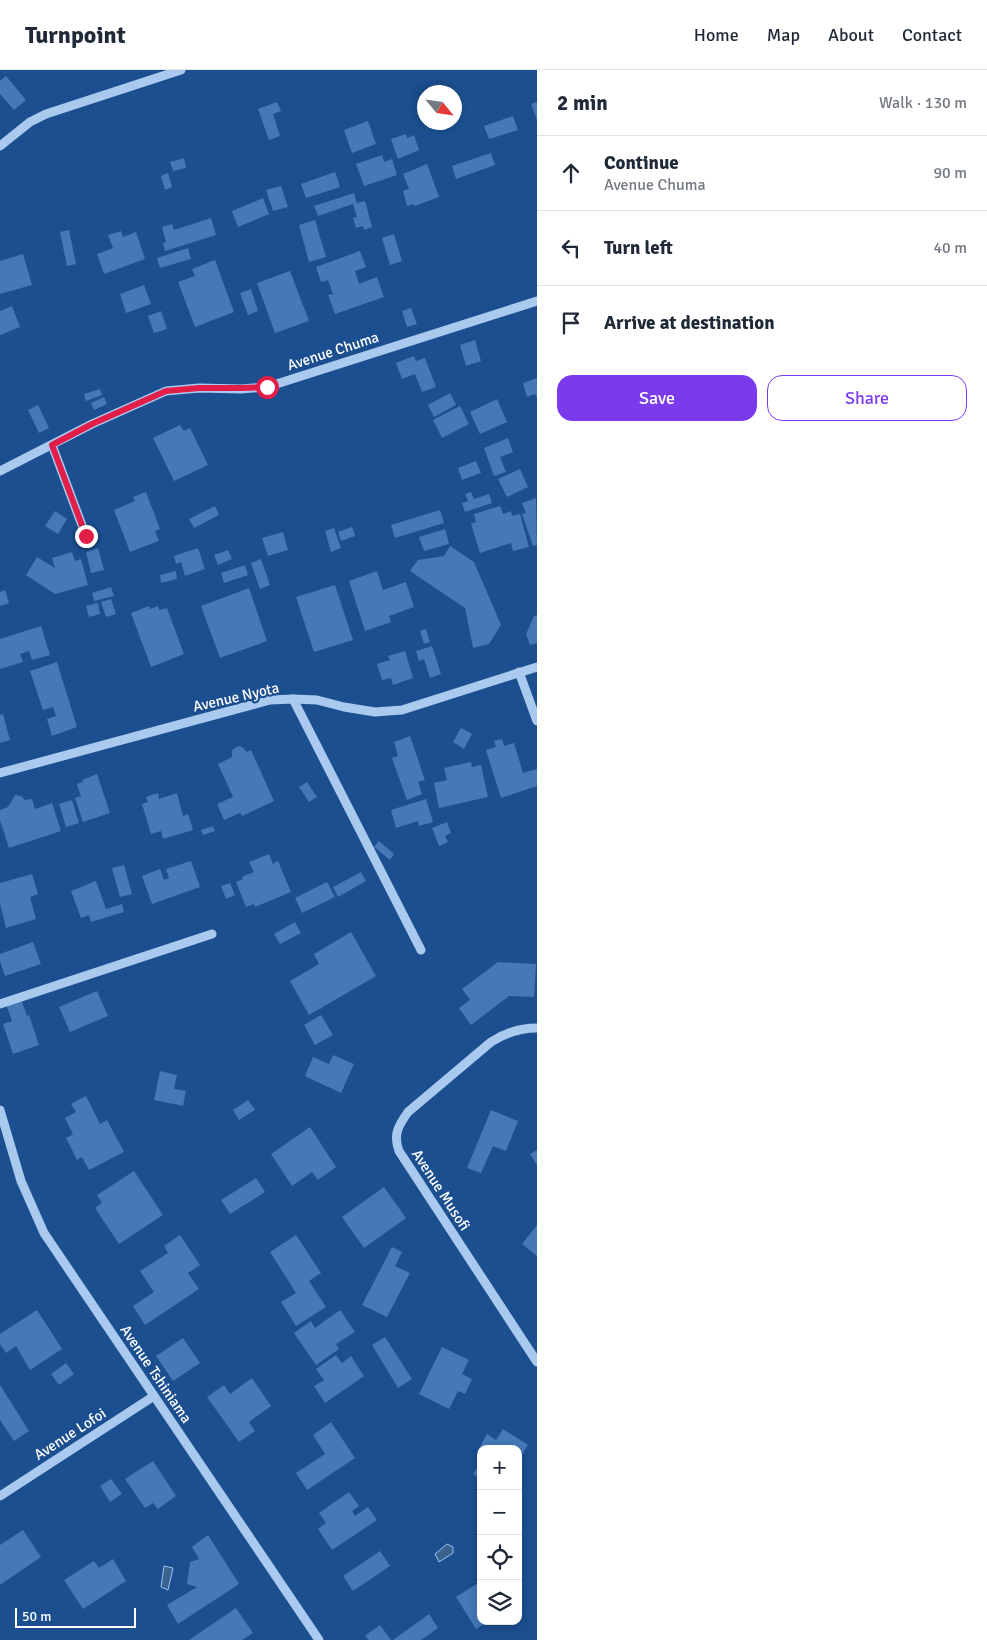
<!DOCTYPE html>
<meta charset="utf-8">
<style>
body{margin:0;font-family:Signika,sans-serif;background:#f2f2f3;color:#1f2937}
.controls{position:absolute;right:15px;bottom:15px;display:grid;overflow:hidden;border-radius:10px;box-shadow:0 2px 8px #0003}
.controls button{width:45px;height:45px;display:grid;place-items:center;padding:0;border:0;border-bottom:1px solid #e0e1e3;background:#fff;color:#1f2937;font:25px sans-serif}
.compass{position:absolute;left:417px;top:15px;width:45px;height:45px;border-radius:50%;background:#fff;box-shadow:0 2px 8px #0003;rotate:119deg}
.scale{position:absolute;left:15px;bottom:12px;width:121px;box-sizing:border-box;padding-left:5px;border:2px solid #fff;border-top:0;font-size:14px;line-height:18px;white-space:nowrap;color:#fff;-webkit-text-stroke:4px #1b4f8f;paint-order:stroke}
.stop{position:absolute;width:15px;height:15px;margin:-11px;border:4px solid #e11d48;border-radius:50%;background:#fff}
.stop.end{background:#e11d48;border-color:#fff;box-shadow:0 1px 5px #0008}
.list{margin:0;padding:0;list-style:none}
h2{display:flex;justify-content:space-between;align-items:center;height:65px;margin:0;padding:0 20px;font-size:21px}
h2 small{font-size:16px;font-weight:400;color:#747a83}
.list li{display:grid;grid-template-columns:32px 1fr auto;gap:15px;align-items:center;box-sizing:border-box;height:75px;padding:0 20px;border-top:1px solid #e0e1e3}
.list b{display:block;font-size:19px;white-space:nowrap}
.list p{margin:0;font-size:16px;white-space:nowrap;color:#747a83}
.list em{font-size:16px;font-style:normal;color:#747a83}
.actions{display:flex;gap:10px;padding:15px 20px}
.actions a{flex:1;padding:11px 0;border:1px solid #7c3aed;border-radius:15px;text-align:center;font-size:18px;color:#7c3aed}
.actions .main{background:#7c3aed;color:#fff}
.icon{flex:none;width:28px;height:28px;fill:none;stroke:currentColor;stroke-width:2;stroke-linecap:round;stroke-linejoin:round}
.map{position:relative;flex:none;width:537px;height:1570px;overflow:hidden}
header{display:flex;align-items:center;gap:30px;box-sizing:border-box;height:70px;padding:0 25px;background:#fff;border-bottom:1px solid #e0e1e3}
header strong{font-size:24px}
nav{display:flex;gap:28px;margin-inline-start:auto;font-size:18px}
main{display:flex}
aside{flex:1;background:#fff}
.map>svg:first-child{display:block}
</style>
<header>
<strong>Turnpoint</strong>
<nav><a>Home</a><a>Map</a><a>About</a><a>Contact</a></nav>
</header>
<main>
<div class="map">
<svg width="537" height="1570" viewBox="0 0 537 1570">
<rect width="100%" height="100%" fill="#1b4f8f"/>
<g fill="#3c6290" stroke="#9cc4f0">
<path d="M447 1474 453 1477V1483L439 1492 435 1484Z"/>
<path d="M164 1496 173 1498 168 1520 161 1517Z"/>
</g>
<g fill="#4478b7">
<path d="M6 6 26 30 14 40 0 24V11Z"/>
<path d="M277 32 281 41 273 44 280 66 269 70 258 39Z"/>
<path d="M537 32V50L531 34Z"/>
<path d="M513 46 518 60 489 69 484 56Z"/>
<path d="M368 51 376 74 352 83 344 60Z"/>
<path d="M406 64 407 68 414 65 419 80 398 89 391 69Z"/>
<path d="M491 83 495 95 456 109 452 96Z"/>
<path d="M382 85 384 92 392 89 397 105 364 116 356 94Z"/>
<path d="M184 88 186 98 173 101 170 92Z"/>
<path d="M427 94 439 127 415 136 414 134 407 136 403 121 409 119 403 104Z"/>
<path d="M335 102 340 117 306 128 301 114Z"/>
<path d="M168 103 172 117 165 120 161 106Z"/>
<path d="M281 116 288 137 273 141 266 120Z"/>
<path d="M354 123 357 133 365 131 372 157 364 160 363 156 356 158 353 148 357 147 353 134 318 146 314 136Z"/>
<path d="M263 128 269 144 238 157 232 141Z"/>
<path d="M211 148 216 165 165 181 163 173 166 172 162 157 172 154 174 160Z"/>
<path d="M315 150 326 187 309 192 299 155Z"/>
<path d="M69 160 76 194 67 196 60 162Z"/>
<path d="M121 161 123 167 136 162 145 189 104 204 97 184 113 178 108 165Z"/>
<path d="M394 164 402 191 390 195 382 168Z"/>
<path d="M188 178 191 189 160 198 157 188Z"/>
<path d="M360 181 366 197 355 201 359 214 377 207 384 227 335 244 328 225 333 224 328 210 321 212 316 197Z"/>
<path d="M23 184 32 215 0 224V191Z"/>
<path d="M215 190 234 242 195 257 178 212 195 206 192 199Z"/>
<path d="M290 201 309 251 275 263 257 213Z"/>
<path d="M144 215 151 234 126 243 120 224Z"/>
<path d="M251 219 258 241 248 245 240 223Z"/>
<path d="M12 236 20 257 0 265V241Z"/>
<path d="M411 238 417 254 407 257 402 241Z"/>
<path d="M161 241 167 259 154 263 148 246Z"/>
<path d="M475 270 481 291 466 296 460 275Z"/>
<path d="M414 286 416 291 425 288 436 317 422 322 415 304 402 309 396 293Z"/>
<path d="M537 308V328L535 324 527 327 523 313Z"/>
<path d="M100 319 102 325 86 331 84 324Z"/>
<path d="M450 323 456 335 434 347 428 335Z"/>
<path d="M104 327 107 334 94 340 91 333Z"/>
<path d="M497 329 507 352 480 364 470 342Z"/>
<path d="M38 335 49 358 39 363 28 340Z"/>
<path d="M460 336 469 354 442 368 433 350Z"/>
<path d="M180 355 184 361 190 358 208 395 174 411 153 368Z"/>
<path d="M508 368 513 382 500 387 506 402 494 406 484 378Z"/>
<path d="M476 391 481 403 462 410 458 398Z"/>
<path d="M520 399 528 417 507 427 498 409Z"/>
<path d="M146 422 160 459 155 461 159 471 130 482 114 440 135 431 133 427Z"/>
<path d="M471 422 474 429 489 424 492 433 465 442 462 433 468 431 465 424Z"/>
<path d="M536 428 537 475 533 476 522 444 526 443 522 433Z"/>
<path d="M215 436 219 445 194 458 189 449Z"/>
<path d="M500 436 503 444 511 441 512 446 520 444 529 477 513 481 511 473 480 483 471 454 476 452 474 444Z"/>
<path d="M440 440 444 453 395 468 391 455Z"/>
<path d="M55 441 67 449 58 464 45 456Z"/>
<path d="M352 457 355 466 341 471 338 462Z"/>
<path d="M334 458 341 478 331 482 325 461Z"/>
<path d="M445 459 449 474 424 481 419 467Z"/>
<path d="M283 462 288 480 268 486 262 468Z"/>
<path d="M450 476 474 492 501 555 489 574 473 578 465 538 410 501 418 490 444 486Z"/>
<path d="M98 478 104 500 91 503 86 482Z"/>
<path d="M198 478 205 499 185 506 181 492 176 494 174 486Z"/>
<path d="M228 480 232 489 218 495 214 485Z"/>
<path d="M72 482 75 491 81 489 88 515 55 524 26 505 37 487 55 498 52 488Z"/>
<path d="M261 489 270 515 260 519 251 493Z"/>
<path d="M245 495 248 505 224 513 221 503Z"/>
<path d="M176 501 177 509 161 513 160 505Z"/>
<path d="M377 501 383 520 406 512 414 537 389 546 391 552 365 561 349 511Z"/>
<path d="M335 515 353 570 314 582 296 527Z"/>
<path d="M111 517 114 526 94 531 92 523Z"/>
<path d="M249 518 267 571 220 588 201 536Z"/>
<path d="M5 520 9 533 0 536V522Z"/>
<path d="M111 529 116 544 106 547 101 532Z"/>
<path d="M98 533 100 544 89 547 86 536Z"/>
<path d="M149 536 150 539 158 536 159 540 167 538 184 584 151 597 131 543Z"/>
<path d="M537 545V573L530 575 526 564 534 546Z"/>
<path d="M41 556 50 585 32 590 29 581 20 584 23 592 0 599V569Z"/>
<path d="M426 559 430 572 424 574 420 561Z"/>
<path d="M432 576 441 604 430 608 424 589 419 591 416 581Z"/>
<path d="M405 581 413 608 393 615 391 608 382 610 377 594 390 590 388 586Z"/>
<path d="M57 592 77 657 52 666 47 649 56 646 53 637 43 640 30 601Z"/>
<path d="M3 644 10 670 0 673V645Z"/>
<path d="M461 658 472 664 464 679 453 672Z"/>
<path d="M410 666 425 710 418 712 422 724 407 730 392 688 398 686 394 672Z"/>
<path d="M502 669 504 676 514 673 523 703 537 699V716L501 728 486 680 496 677 494 671Z"/>
<path d="M238 676 242 677 247 682 251 680 274 731 242 746 240 743 224 750 217 734 233 727 218 694 232 687V680Z"/>
<path d="M471 692 472 697 481 695 488 727 439 738 434 713 447 710 444 698Z"/>
<path d="M97 704 110 743 83 752 75 728 81 726 77 714 83 712 82 710Z"/>
<path d="M307 712 317 727 309 732 299 717Z"/>
<path d="M158 723 159 729 177 723 183 746 188 744 193 760 163 769 161 761 151 764 142 734 148 732 146 727Z"/>
<path d="M15 725 21 726 25 730 32 729 35 739 52 733 61 761 9 778 0 750V740L8 737Z"/>
<path d="M426 729 433 752 419 756 418 751 396 758 391 740Z"/>
<path d="M72 730 79 753 66 757 59 734Z"/>
<path d="M447 752 451 763 445 766 448 772 439 776 432 758Z"/>
<path d="M213 756 215 761 203 765 201 760Z"/>
<path d="M379 771 394 784 390 790 374 777Z"/>
<path d="M269 784 273 794 278 791 291 822 255 837 254 834 246 837 236 812 243 809 242 807 254 802 249 792Z"/>
<path d="M191 791 200 817 152 834 142 806 160 799 164 810 169 808 166 799Z"/>
<path d="M124 795 132 824 120 827 112 798Z"/>
<path d="M361 802 366 811 338 827 333 817Z"/>
<path d="M32 804 38 824 30 827 36 849 6 858 0 833V813Z"/>
<path d="M96 811 106 839 122 834 124 842 91 852 89 845 81 848 71 821Z"/>
<path d="M327 812 335 827 302 843 295 828Z"/>
<path d="M230 813 235 825 226 829 221 816Z"/>
<path d="M295 852 301 863 280 874 274 864Z"/>
<path d="M351 862 376 906 309 945 290 911 319 894 314 884Z"/>
<path d="M33 872 41 894 5 906 0 891V884Z"/>
<path d="M498 892 536 894 534 927 509 926 471 955 459 938 470 930 462 919Z"/>
<path d="M97 921 108 946 70 962 59 937Z"/>
<path d="M21 929 27 946 29 945 39 975 13 984 3 954 12 951 6 934Z"/>
<path d="M321 945 333 965 315 975 304 955Z"/>
<path d="M333 985 354 994 341 1023 305 1006 313 987 329 994Z"/>
<path d="M160 1001 177 1005 174 1019 186 1021 183 1036 154 1030Z"/>
<path d="M86 1026 100 1054 107 1050 124 1082 89 1100 82 1087 77 1090 66 1068 73 1064 65 1048 76 1042 71 1034Z"/>
<path d="M248 1030 255 1040 239 1050 233 1040Z"/>
<path d="M491 1040 518 1051 506 1081 493 1076 481 1103 467 1098Z"/>
<path d="M310 1057 336 1097 318 1110 312 1102 292 1116 271 1084Z"/>
<path d="M537 1080V1095L530 1084Z"/>
<path d="M134 1101 163 1145 119 1174 95 1138 102 1133 97 1125Z"/>
<path d="M256 1108 265 1122 230 1144 221 1130Z"/>
<path d="M384 1117 406 1148 364 1178 342 1147Z"/>
<path d="M537 1155V1186L522 1174Z"/>
<path d="M180 1165 200 1195 188 1203 199 1219 145 1255 133 1236 154 1222 140 1201 168 1183 164 1176Z"/>
<path d="M296 1165 321 1203 309 1211 326 1237 296 1256 281 1232 296 1223 270 1182Z"/>
<path d="M392 1177 402 1182 395 1196 410 1203 387 1247 362 1235Z"/>
<path d="M37 1240 62 1279 30 1300 16 1276 6 1283 0 1274V1264Z"/>
<path d="M340 1240 355 1262 336 1274 339 1279 316 1295 294 1263 311 1251 315 1258Z"/>
<path d="M385 1267 412 1309 398 1318 372 1275Z"/>
<path d="M183 1268 200 1293 173 1311 156 1286Z"/>
<path d="M442 1277 469 1290 462 1304 472 1309 465 1324 458 1321 449 1339 419 1324Z"/>
<path d="M336 1285 342 1293 351 1286 364 1306 325 1333 314 1316 324 1310 316 1299Z"/>
<path d="M66 1293 74 1304 59 1315 51 1304Z"/>
<path d="M252 1308 271 1336 249 1352 255 1361 239 1372 207 1327 224 1315 230 1324Z"/>
<path d="M0 1315 29 1361 14 1371 0 1350Z"/>
<path d="M331 1352 355 1388 307 1420 296 1403 325 1384 313 1365Z"/>
<path d="M503 1359 528 1375 518 1390V1379H481V1382L478 1380 487 1364 496 1370Z"/>
<path d="M153 1391 176 1426 158 1439 153 1433 145 1438 125 1409Z"/>
<path d="M481 1392V1409L473 1404Z"/>
<path d="M111 1409 122 1424 110 1432 100 1416Z"/>
<path d="M349 1422 359 1436 352 1441 355 1446 368 1437 377 1450 332 1480 318 1459 326 1453 319 1443Z"/>
<path d="M23 1460 41 1487 0 1515V1475Z"/>
<path d="M208 1465 239 1514 178 1554 167 1535 197 1517 187 1514 190 1492 199 1489 192 1477Z"/>
<path d="M380 1481 390 1496 353 1521 343 1506Z"/>
<path d="M113 1489 126 1511 83 1539 64 1510 94 1491 99 1498Z"/>
<path d="M481 1511V1551H489L476 1559 456 1527Z"/>
<path d="M236 1538 253 1563 242 1570H189Z"/>
<path d="M429 1544 438 1558 421 1570H393Z"/>
<path d="M380 1555 391 1570H369L365 1566Z"/>
</g>
<g fill="none" stroke-linecap="round" stroke-linejoin="round">
<g stroke="#a9c9ee" stroke-width="9">
<path d="M0 76 30 52 46 44 181 0"/>
<path d="M52 375 86 466"/>
<path d="M0 401 92 354 166 321 199 318 241 319 267 317 537 231"/>
<path d="M519 602 537 651"/>
<path d="M293 629 421 880"/>
<path d="M0 703 270 630 293 629 317 630 344 637 375 642 402 640 537 597"/>
<path d="M0 934 212 864"/>
<path d="M537 958C520 958 505 963 491 972L408 1042C398 1056 393 1065 399 1081L537 1292"/>
<path d="M0 1040 21 1111 44 1163 319 1570"/>
<path d="M0 1426 154 1326"/>
</g>
</g>
<g fill="none" stroke-linecap="round" stroke-linejoin="round">
<path stroke="#e11d48" stroke-width="6" d="M86 466 52 375 92 354 166 321 199 318H241L267 317"/>
</g>
<g text-anchor="middle" dominant-baseline="central" stroke-width="4.5" stroke-linejoin="round" paint-order="stroke">
<g font-size="15" fill="#fff" stroke="#1b4f8f">
<text transform="translate(333 281) rotate(-18)">Avenue Chuma</text>
<text transform="translate(236 627) rotate(-13)">Avenue Nyota</text>
<text transform="translate(441 1120) rotate(57)">Avenue Musofi</text>
<text transform="translate(156 1304) rotate(56)">Avenue Tshiniama</text>
<text transform="translate(70 1364) rotate(-33)">Avenue Lofoi</text>
</g>
</g>
</svg>
<div class="controls">
<button>+</button>
<button>−</button>
<button><svg class="icon" aria-label="locate" viewBox="0 0 24 24"><circle cx="12" cy="12" r="6"/><path d="M12 2v4M12 18v4M2 12h4M18 12h4"/></svg></button>
<button><svg class="icon" aria-label="layers" viewBox="0 0 24 24"><path d="M12 4l9 5-9 5-9-5zM3 14l9 5 9-5"/></svg></button>
</div>
<svg class="compass" viewBox="-18 -18 36 36"><path d="M0-13l5 13h-10z" fill="#e53935"/><path d="M0 13l5-13h-10z" fill="#747a83"/></svg>
<div class="scale">50 m</div>
<div class="stop" style="left:267px;top:317px"></div>
<div class="stop end" style="left:86px;top:466px"></div>
</div>
<aside>
<h2>2 min<small>Walk · 130 m</small></h2>
<ul class="list">
<li><svg class="icon" aria-label="ahead" viewBox="0 0 24 24"><path d="M12 20V5M6 11l6-6 6 6"/></svg><div><b>Continue</b><p>Avenue Chuma</p></div><em>90 m</em></li>
<li><svg class="icon" aria-label="left" viewBox="0 0 24 24"><path d="M17 20v-9H6M10 6l-5 5 5 5"/></svg><div><b>Turn left</b></div><em>40 m</em></li>
<li><svg class="icon" aria-label="arrive" viewBox="0 0 24 24"><path d="M6 21V4h12l-3 4 3 4H6"/></svg><div><b>Arrive at destination</b></div></li>
</ul>
<div class="actions"><a class="main">Save</a><a>Share</a></div>
</aside>
</main>
